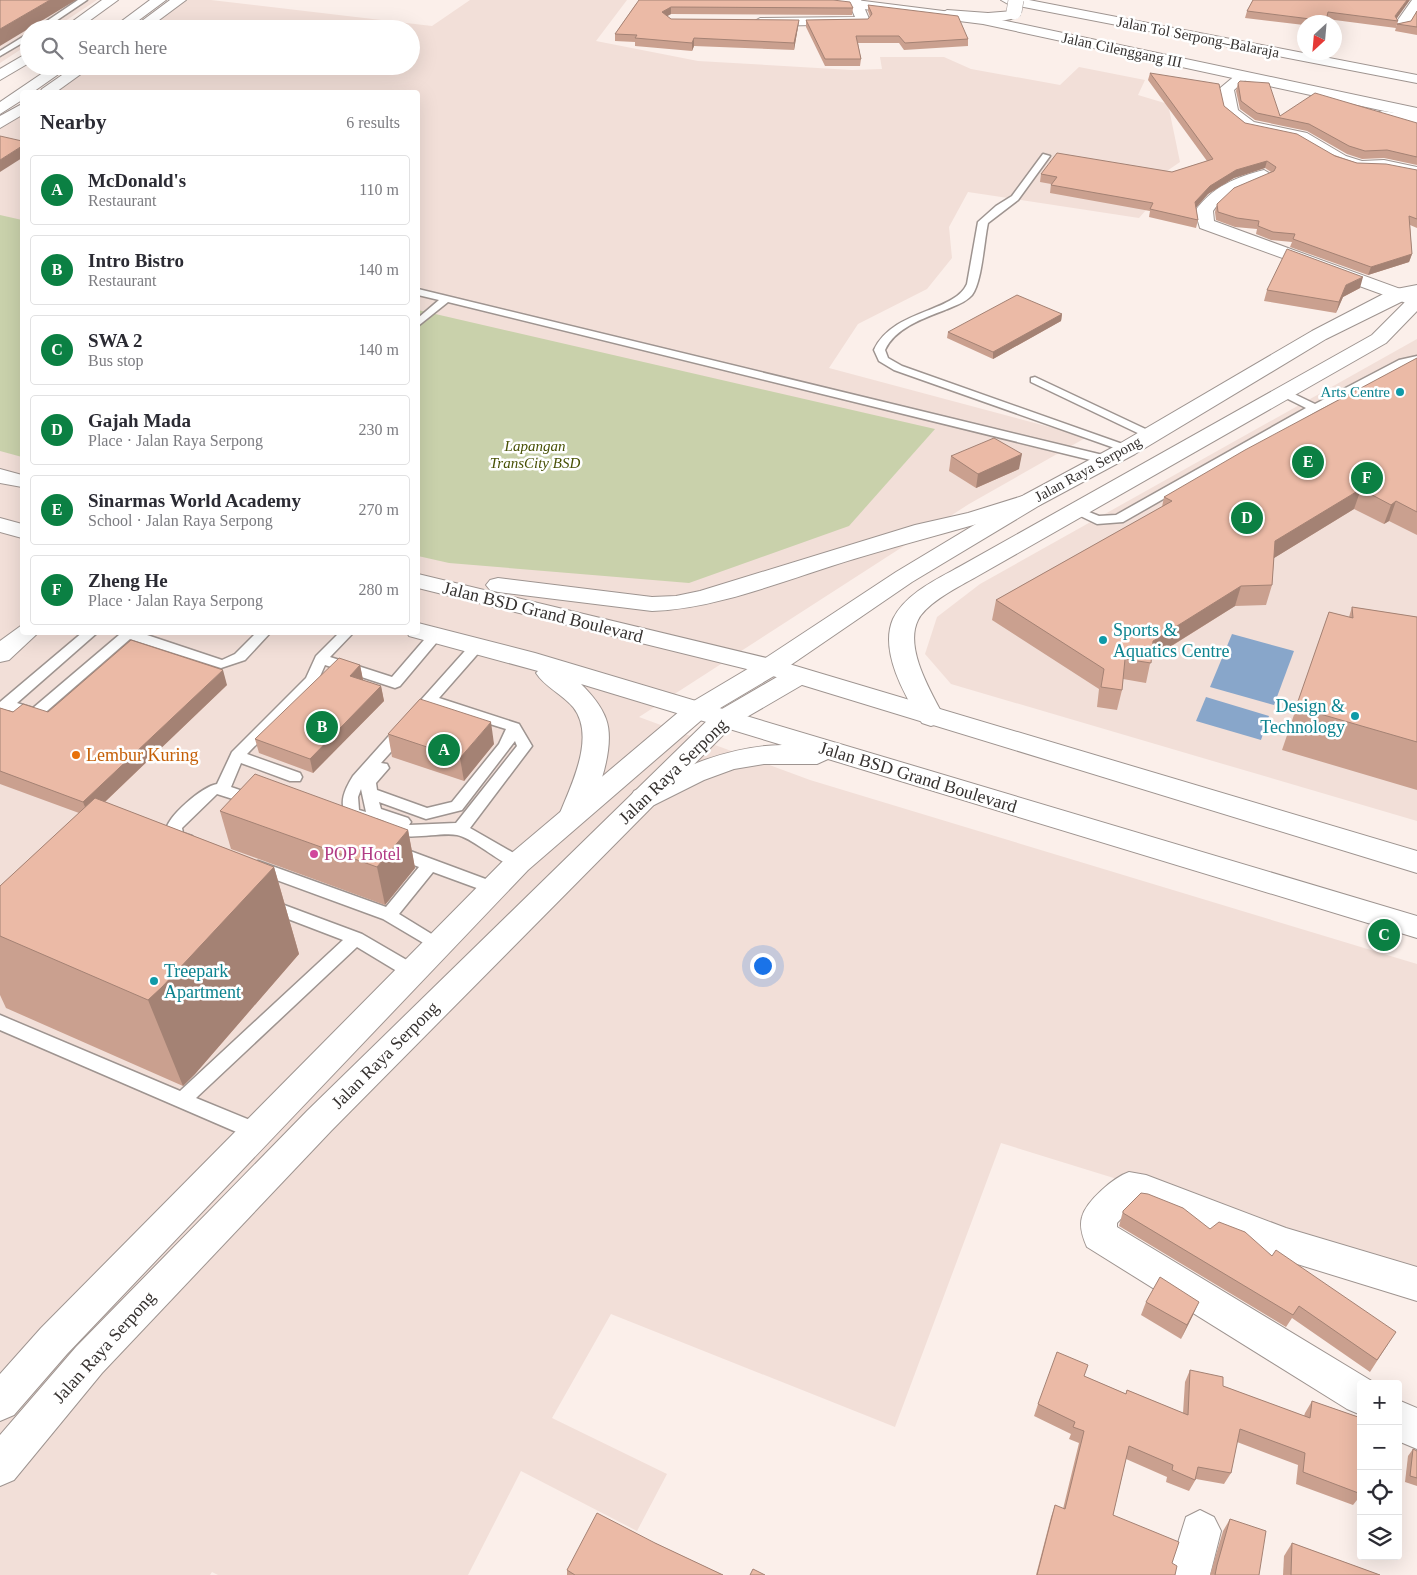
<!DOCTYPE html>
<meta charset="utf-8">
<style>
body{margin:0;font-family:"Times New Roman",serif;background:#f2f2f3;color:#2b2b33}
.controls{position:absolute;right:15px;bottom:15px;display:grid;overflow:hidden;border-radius:5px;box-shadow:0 5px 20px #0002}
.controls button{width:45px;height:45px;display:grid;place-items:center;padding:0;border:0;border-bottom:1px solid #e1e1e2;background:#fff;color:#2b2b33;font:25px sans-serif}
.compass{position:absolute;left:1297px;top:15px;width:45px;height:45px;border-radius:50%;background:#fff;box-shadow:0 5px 20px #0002;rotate:206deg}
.you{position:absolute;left:762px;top:965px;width:18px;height:18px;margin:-12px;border:4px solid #fff;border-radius:50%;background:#1a73e8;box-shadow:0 0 0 8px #1a73e833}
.badge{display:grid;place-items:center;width:32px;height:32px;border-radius:50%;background:#0b8043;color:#fff;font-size:16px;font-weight:700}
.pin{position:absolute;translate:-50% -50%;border:2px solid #fff;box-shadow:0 1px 5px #0006}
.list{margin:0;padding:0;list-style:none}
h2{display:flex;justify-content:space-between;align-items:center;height:65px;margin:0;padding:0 20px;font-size:21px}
h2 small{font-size:16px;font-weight:400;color:#7c7c81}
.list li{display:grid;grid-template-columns:32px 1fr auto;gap:15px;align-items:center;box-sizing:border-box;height:70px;margin:0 10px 10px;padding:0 10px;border:1px solid #e1e1e2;border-radius:5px}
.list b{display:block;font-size:19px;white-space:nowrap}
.list p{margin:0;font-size:16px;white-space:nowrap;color:#7c7c81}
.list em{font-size:16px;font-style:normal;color:#7c7c81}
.icon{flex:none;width:28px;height:28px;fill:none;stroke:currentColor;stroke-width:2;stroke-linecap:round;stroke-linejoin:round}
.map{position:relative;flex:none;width:1417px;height:1575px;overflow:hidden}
.search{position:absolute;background:#fff;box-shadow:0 5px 20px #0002;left:20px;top:20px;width:400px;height:55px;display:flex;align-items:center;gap:12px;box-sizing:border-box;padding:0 18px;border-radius:28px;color:#7c7c81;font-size:19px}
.panel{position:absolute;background:#fff;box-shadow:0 5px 20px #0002;left:20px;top:90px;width:400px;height:545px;border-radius:5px}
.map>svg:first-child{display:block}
</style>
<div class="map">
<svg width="1417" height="1575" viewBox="0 0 1417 1575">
<rect width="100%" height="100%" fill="#fbefea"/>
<g fill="#f2dfd8">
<path d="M23 0H97L53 29H29V44L0 63V13Z"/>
<path d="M180 0H211L432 26 470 0H627L596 41 698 61 852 70 882 69 880 57H944L971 69 1060 85 1079 67 1145 80 1138 95 1168 104 1180 162 1164 173 1154 201 1139 218 968 192 949 227 952 258 927 289 858 324 829 368 1087 437 969 504 639 717 810 780 1417 964V1281L1379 1260 1001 1143 895 1427 611 1314 552 1418 667 1474 637 1531 521 1471 468 1575H218L212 1572 210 1575H0V124L22 109V632H418V92H47L85 66H411V29H139Z"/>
<path d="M1417 339V821L951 684 925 654 937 617 980 584Z"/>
</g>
<g fill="#c9d1ab">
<path d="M0 215 22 220V457L0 451Z"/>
<path d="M418 310 935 429 849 526 689 583 449 563 418 556Z"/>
</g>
<g fill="#88a6ca">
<path d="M1232 634 1294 651 1274 705 1210 687Z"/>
<path d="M1206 697 1269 716 1261 740 1196 721Z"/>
</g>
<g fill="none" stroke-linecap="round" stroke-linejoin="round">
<defs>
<g id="lane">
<path d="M78 0H87L44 29H35Z"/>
<path d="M29 33V39L0 56V51Z"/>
<path d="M1043 154 1050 156 1018 200 988 223C984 241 982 282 972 295 965 303 954 306 945 310 924 318 895 328 885 350L888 358 902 366 1131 447V451H1123L894 370 879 361 874 350C893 309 954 313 967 284L978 222 996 206 1012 196Z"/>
<path d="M418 289 1107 456 1113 460 1107 464 448 302 418 326V318L439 300 418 295Z"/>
<path d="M1417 356V362L1406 365 1319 410 1123 522 1097 524 1068 510 1074 506 1099 516 1116 515 1306 408 1280 395V391H1288L1315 404 1399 360Z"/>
<path d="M1035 377 1154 433 1156 435 1150 438 1146 437 1031 382V378Z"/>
<path d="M83 632H98L17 703 33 708 119 635 117 632H138L222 660 235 654 257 632H271L245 660 221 668 130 639 40 717 35 719 8 710 0 713V702Z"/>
<path d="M340 632H354L330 657 392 677 430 633H440L442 636 400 686 395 688 325 665 317 683 247 754 300 773 302 777 300 781H290L241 763 231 787 260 797 263 801 260 805 255 806 217 794 182 828 183 833 192 836 195 840 192 844 187 846 173 841 166 831C166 817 203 786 217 784L232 752 306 678 316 656Z"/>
<path d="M477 642 482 643 484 646 482 649 439 698 519 724 532 746 470 828 524 859 526 863 524 867 518 869C499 863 473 838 457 835 438 831 395 846 382 825L384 821 376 818 373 822 368 823 347 817C338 803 345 789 353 776L472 643ZM432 706 506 729 499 744 452 802 427 808 377 790 376 783 389 768 387 764 381 763ZM515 741 517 746 456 823 409 825 411 822 408 818 381 809 379 802 426 819 462 810ZM361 789 366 812 359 810 358 797Z"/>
<path d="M394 845 499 884 501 888 499 892 493 894 433 872 399 914 443 941 445 945 443 949 437 951 383 919 252 871 250 867 252 863 258 861 386 907 419 867 388 855 386 851 388 847Z"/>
<path d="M268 899 362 934 417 966 419 971 417 976 411 978 405 976 357 947 196 1098 262 1125 264 1131 262 1137 255 1139 248 1137 0 1030V1015L180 1091 343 940 262 909 260 905 262 901Z"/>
</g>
<g id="street">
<path d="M851 0H861L870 21 868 24 760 26 753 22 760 18 855 17 849 3Z"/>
<path d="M1412 0H1417V12L1407 27H1397L1395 24Z"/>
<path d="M947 10 988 13 1013 11 1020 15C1011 25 956 20 942 17L940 14Z"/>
<path d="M1242 73 1249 77 1234 90 1238 110 1254 122 1307 133 1346 156 1362 161 1384 160 1417 167V177L1384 170 1355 169 1334 162 1296 140 1244 129 1223 112 1219 89 1237 74Z"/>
<path d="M1382 111 1417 116V126L1377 119 1374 116 1377 113Z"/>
<path d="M1264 170 1272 175 1270 178C1248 185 1226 192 1213 211L1214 221 1417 295V307L1200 228 1195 211C1212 187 1236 177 1264 170Z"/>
<path d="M1129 1172 1146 1175 1286 1228 1417 1267V1301L1284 1260 1144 1205 1136 1203 1117 1223V1227L1375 1383 1361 1384V1415L1347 1409 1087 1247C1083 1238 1079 1227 1082 1217 1086 1201 1114 1177 1129 1172Z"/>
<path d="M1398 1400 1417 1408V1449L1398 1441Z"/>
<path d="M1200 1510 1214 1517 1221 1531 1210 1575H1168L1186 1517Z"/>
</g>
<g id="secondary">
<path d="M170 0H186L147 29H131Z"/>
<path d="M817 0H856L983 16 1417 108V118L983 24 824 4Z"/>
<path d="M75 66H92L56 92H40L42 89Z"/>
<path d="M22 104V115L0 128V116Z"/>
<path d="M1417 285V311L1386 343 976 577C960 586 926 603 918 620 904 648 931 692 944 717L940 723 931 726 922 723C905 696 879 651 893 619 905 594 937 579 959 567L1372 335 1409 298 1326 339 1135 454 1040 505 912 582 779 673 705 717 528 870 67 1354 14 1415 0 1421V1374L41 1328 508 856 687 705 761 661 896 572 1024 495 1119 444 1312 331 1391 290Z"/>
<path d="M22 625V632H39L9 660 0 662V641Z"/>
<path d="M798 668 807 670 811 676 807 682 733 725 331 1131 102 1373 14 1480 0 1486V1435L76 1347 307 1111 715 713 789 670Z"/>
</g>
<g id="primary">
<path d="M102 0H118L78 29H62Z"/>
<path d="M150 0H166L127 29H111Z"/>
<path d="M29 52V63L0 80V69Z"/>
<path d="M53 66H70L33 92H22V100L0 114V102Z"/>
<path d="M0 469 22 475V487L0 483Z"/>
<path d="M1032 493 1040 495 1043 500 1040 505C978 525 916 540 854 559 790 578 718 609 652 611L498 592 490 590 486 585 490 580 498 578 652 597 676 596 700 591 915 525 968 513Z"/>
<path d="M0 518 22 524V538L0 532Z"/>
<path d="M418 574 779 661 1417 851V873L763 673 418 588Z"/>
<path d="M418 623 535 653 1417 916V938L828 759 817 764H764L734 769 704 780 654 805 644 808 634 805 630 798 634 791C682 768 728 746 782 745L581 684C591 694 601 705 606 719 616 746 598 796 584 820L574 823 564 820 560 813C572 783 596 736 573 707 562 694 545 687 536 673L538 671 409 636 407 632H418Z"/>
</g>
<path id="highway" d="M1001 0H1029L1417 75V83L1008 4Z"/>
</defs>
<use href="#lane" stroke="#9e9490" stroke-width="3"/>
<use href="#street" stroke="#9e9490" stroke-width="2"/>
<use href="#secondary" stroke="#9e9490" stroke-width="2"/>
<use href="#primary" stroke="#9e9490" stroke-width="2"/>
<use href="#highway" stroke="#9e9490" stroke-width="2"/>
<use href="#lane" fill="#fff" fill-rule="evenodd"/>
<use href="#street" fill="#fff" fill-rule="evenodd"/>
<use href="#secondary" fill="#fff" fill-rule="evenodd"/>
<use href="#primary" fill="#fff" fill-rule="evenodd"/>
<use href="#highway" fill="#fff" fill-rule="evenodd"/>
<defs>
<path id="street-bridge" d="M1014 12 1016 0"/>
</defs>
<use href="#street-bridge" stroke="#9e9490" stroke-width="16" stroke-linecap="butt"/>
<use href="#street-bridge" stroke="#fff" stroke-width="15"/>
</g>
<g fill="#caa08f">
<path d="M1253 0 1397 19 1398 21 1396 28 1327 19 1326 22H1304V25L1245 18 1247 11Z"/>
<path d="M636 4 853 8 852 15 671 14 667 16 671 19 799 20 798 27 794 50 694 46 692 51 635 46V42L615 41V34Z"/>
<path d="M868 5 968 39V46L904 50 899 43H858L861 59 860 66H825L806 27V20L868 19 870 17 868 11Z"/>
<path d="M1417 11V35L1395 31 1397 24 1411 21Z"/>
<path d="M1150 73 1224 106 1245 123 1357 163 1417 170V228L1410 225 1412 254 1409 262 1368 275 1290 247 1292 242 1271 240 1256 234 1257 229 1235 227 1216 220 1215 212 1217 204 1271 172 1265 168 1234 178 1208 194 1196 207 1198 220 1196 228 1149 217 1150 211 1050 193 1051 184 1040 182 1041 174 1172 172 1207 161 1148 80Z"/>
<path d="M1238 83 1280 116 1417 123V165L1384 158 1362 159 1347 154 1307 131 1255 120 1240 109 1236 91Z"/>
<path d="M1360 288 1343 297 1336 313 1264 301 1267 290Z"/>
<path d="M1062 314 1061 321 993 359 947 338 948 332Z"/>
<path d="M1417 358V535L1389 521 1384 524 1354 509 1274 558 1272 585 1266 605 1235 606 1151 659 1146 683 1123 679 1122 690 1117 710 1097 707 1099 689 992 620 996 600 1162 507 1164 497Z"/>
<path d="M951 456 1019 469 976 488 949 471Z"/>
<path d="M1352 607 1417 617V790L1282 750 1329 612 1349 617Z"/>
<path d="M360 665 363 680 381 686 384 701 313 773 259 753 255 739Z"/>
<path d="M227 685 105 802 274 867 299 954 195 1074 183 1086 6 1008 0 995V886L79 813 0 784V708L13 712H48Z"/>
<path d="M388 734 494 744 464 781 392 757Z"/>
<path d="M220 811 408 830 415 868 385 905 231 849Z"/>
<path d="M1123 1211 1210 1229 1272 1256 1388 1344 1370 1372 1292 1318 1286 1327 1119 1226Z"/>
<path d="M1146 1302 1193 1315 1181 1339 1141 1315Z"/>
<path d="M1190 1370 1223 1386 1304 1416 1305 1413 1312 1401 1361 1418V1495L1353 1505 1296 1484 1298 1465 1237 1442 1231 1473 1224 1484 1196 1479 1189 1491 1166 1482 1167 1477 1126 1459 1113 1515 1172 1563 1175 1575H1036L1051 1517 1055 1505 1063 1509 1079 1443 1069 1439 1071 1434 1034 1416 1038 1404 1084 1376 1126 1394 1127 1390 1183 1413 1185 1382Z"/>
<path d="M1413 1449 1417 1451V1486L1405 1482 1408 1456Z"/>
<path d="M1230 1519 1259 1575H1210L1223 1531Z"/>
<path d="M655 1543 723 1575H567V1570Z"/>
<path d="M1292 1543 1380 1575H1283L1284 1556Z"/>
</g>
<g fill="#a48274">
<path d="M50 0H76L0 46V29Z"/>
<path d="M1407 0H1410L1395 21V16Z"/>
<path d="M671 7V14L662 19V12Z"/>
<path d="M799 20 798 27 794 50V43Z"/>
<path d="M694 38V46L692 51V43Z"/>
<path d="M22 146V158L0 172V160Z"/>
<path d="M1267 161 1265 168 1234 178 1208 194 1194 210 1195 202 1210 186 1236 170Z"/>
<path d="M1412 254 1409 262 1368 275 1371 267Z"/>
<path d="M1363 277 1360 288 1343 297 1336 313 1339 302 1346 285Z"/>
<path d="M1062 314 1061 321 993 359V352Z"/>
<path d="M1022 454 1019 469 976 488 978 474Z"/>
<path d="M1361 489 1354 509 1269 561 1275 541Z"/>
<path d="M1396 501 1389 521 1384 524 1391 505Z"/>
<path d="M1241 586 1235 606 1147 661 1153 641Z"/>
<path d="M360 665 363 680 353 690 350 676Z"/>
<path d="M223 670 227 685 89 817 83 802Z"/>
<path d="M381 686 384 701 313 773 310 759Z"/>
<path d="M491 722 494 744 464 781 460 758Z"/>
<path d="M408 830 415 868 385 905 377 867Z"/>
<path d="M274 867 299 954 195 1074 183 1086 148 1000Z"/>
<path d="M1199 1302 1193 1315 1181 1339 1187 1325Z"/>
</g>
<g fill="#ebbaa6" stroke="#a48274">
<path d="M0 0H50L0 29Z"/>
<path d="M639 0H833L850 2 853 8 671 7 662 12 671 19 799 20 794 43 694 38 692 43 635 38 637 35 615 34Z"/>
<path d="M1253 0H1407L1395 16 1398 21 1328 12 1326 21 1247 11Z"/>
<path d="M868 5 958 16 968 39 905 43 899 36H856L861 59H825L806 20 868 19 872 14Z"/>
<path d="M1417 11V27L1397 24 1411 21Z"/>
<path d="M1150 73 1219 84 1224 106 1245 123 1297 134 1335 156 1357 163 1386 164 1417 170V219L1409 216 1412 254 1371 267 1293 239 1295 234 1273 232 1258 226 1259 221 1237 218 1218 212 1217 204 1234 188 1274 171 1276 167 1267 161 1236 170 1210 186 1195 202 1198 220 1150 209 1153 203 1051 185 1057 177 1041 174 1057 153 1172 172 1213 159Z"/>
<path d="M1240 81 1269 83 1280 116 1315 93 1417 123V157L1387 150 1365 151 1349 146 1309 124 1257 113 1241 101 1238 83Z"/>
<path d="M0 136 22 141V146L0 160Z"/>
<path d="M1287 249 1363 277 1346 285 1339 302 1267 290Z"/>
<path d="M1017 295 1062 314 993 352 948 332Z"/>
<path d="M1417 358V512L1396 501 1391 505 1361 489 1275 541 1272 585 1241 586 1153 641 1151 663 1125 659 1122 690 1101 687 1104 669 996 600 1172 501 1164 497 1245 450Z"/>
<path d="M994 438 1022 454 978 474 951 456Z"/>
<path d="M1352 607 1417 617V742L1296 707 1329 612 1353 618Z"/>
<path d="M131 640 223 670 83 802 0 771V708L13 712 23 704 48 712Z"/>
<path d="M339 658 360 665 350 676 381 686 310 759 255 739Z"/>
<path d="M420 699 491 722 460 758 388 734Z"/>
<path d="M255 774 408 830 377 867 220 811Z"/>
<path d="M95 798 274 867 162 987 148 1000 0 936V886Z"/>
<path d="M1141 1193 1148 1194 1183 1208 1210 1229 1219 1222 1245 1232 1272 1256 1276 1250 1396 1332 1377 1360 1299 1306 1293 1315 1123 1213V1211Z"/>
<path d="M1160 1277 1199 1302 1187 1325 1146 1302Z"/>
<path d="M1057 1352 1088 1365 1084 1376 1126 1394 1127 1390 1188 1415 1190 1370 1223 1377V1386L1310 1418 1312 1401 1361 1418V1494L1303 1472 1305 1453 1240 1429 1231 1473 1198 1467 1195 1480 1172 1470 1173 1465 1129 1446 1113 1515 1179 1542 1172 1563 1177 1566 1175 1575H1037L1055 1505 1065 1509 1084 1431 1073 1427 1075 1422 1038 1404Z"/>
<path d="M1413 1449 1417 1451V1478L1410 1476Z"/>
<path d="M597 1513 655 1543 723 1575H575L567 1570Z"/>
<path d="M1230 1519 1266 1531 1259 1575H1215L1217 1565Z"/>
<path d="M1292 1543 1380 1575H1291Z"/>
<path d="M753 1569 765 1575H750Z"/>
</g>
<g fill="#0f9aa8" stroke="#fff" stroke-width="2">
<circle cx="1400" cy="392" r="5"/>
<circle cx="1103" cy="640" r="5"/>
<circle cx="1355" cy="716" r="5"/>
<circle cx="154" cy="981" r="5"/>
</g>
<circle fill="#e8710a" stroke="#fff" stroke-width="2" cx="76" cy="755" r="5"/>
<circle fill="#d1479c" stroke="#fff" stroke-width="2" cx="314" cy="854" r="5"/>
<g text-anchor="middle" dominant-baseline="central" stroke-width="5" stroke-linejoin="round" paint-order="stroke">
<g font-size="15" fill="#363230" stroke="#fff">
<text transform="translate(1198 37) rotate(11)">Jalan Tol Serpong–Balaraja</text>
<text transform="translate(1122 50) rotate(12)">Jalan Cilenggang III</text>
<text transform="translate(1088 469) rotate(-29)">Jalan Raya Serpong</text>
</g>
<g font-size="15" fill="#0d838f" stroke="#fff" text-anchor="end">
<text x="1390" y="392">Arts Centre</text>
</g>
<g font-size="15" font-style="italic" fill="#485105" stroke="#fff">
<text x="535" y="446">Lapangan<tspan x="535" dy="17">TransCity BSD</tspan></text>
</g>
<g font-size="18" fill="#363230" stroke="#fff">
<text transform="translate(543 612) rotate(14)">Jalan BSD Grand Boulevard</text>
<text transform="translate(673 771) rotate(-44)">Jalan Raya Serpong</text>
<text transform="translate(918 777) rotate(17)">Jalan BSD Grand Boulevard</text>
<text transform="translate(385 1055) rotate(-45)">Jalan Raya Serpong</text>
<text transform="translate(104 1347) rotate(-48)">Jalan Raya Serpong</text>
</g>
<g font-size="18" fill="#0d838f" stroke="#fff" text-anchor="start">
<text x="1113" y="630">Sports &amp;<tspan x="1113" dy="21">Aquatics Centre</tspan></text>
<text x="1345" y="706" text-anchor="end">Design &amp;<tspan x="1345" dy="21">Technology</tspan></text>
<text x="164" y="971">Treepark<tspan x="164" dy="21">Apartment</tspan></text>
</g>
<g font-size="18" fill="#c56008" stroke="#fff" text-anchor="start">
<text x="86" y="755">Lembur Kuring</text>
</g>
<g font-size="18" fill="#b23c85" stroke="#fff" text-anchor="start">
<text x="324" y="854">POP Hotel</text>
</g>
</g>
</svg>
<div class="controls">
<button>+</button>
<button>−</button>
<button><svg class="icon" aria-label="locate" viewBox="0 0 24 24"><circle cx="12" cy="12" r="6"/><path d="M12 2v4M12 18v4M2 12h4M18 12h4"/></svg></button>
<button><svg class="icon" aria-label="layers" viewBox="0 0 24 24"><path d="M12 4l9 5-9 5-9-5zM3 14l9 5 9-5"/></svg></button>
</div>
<svg class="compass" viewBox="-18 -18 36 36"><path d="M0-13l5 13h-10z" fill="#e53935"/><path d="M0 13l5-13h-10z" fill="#7c7c81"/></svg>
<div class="you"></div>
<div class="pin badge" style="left:444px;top:750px">A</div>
<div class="pin badge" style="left:322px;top:727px">B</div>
<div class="pin badge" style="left:1384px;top:935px">C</div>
<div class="pin badge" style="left:1247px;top:518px">D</div>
<div class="pin badge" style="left:1308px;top:462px">E</div>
<div class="pin badge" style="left:1367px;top:478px">F</div>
<div class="search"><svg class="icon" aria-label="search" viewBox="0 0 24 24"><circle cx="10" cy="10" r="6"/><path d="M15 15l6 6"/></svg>Search here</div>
<section class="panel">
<h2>Nearby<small>6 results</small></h2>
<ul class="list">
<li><span class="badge">A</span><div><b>McDonald's</b><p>Restaurant</p></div><em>110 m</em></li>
<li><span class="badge">B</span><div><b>Intro Bistro</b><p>Restaurant</p></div><em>140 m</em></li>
<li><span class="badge">C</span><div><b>SWA 2</b><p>Bus stop</p></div><em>140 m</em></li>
<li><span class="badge">D</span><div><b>Gajah Mada</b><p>Place · Jalan Raya Serpong</p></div><em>230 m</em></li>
<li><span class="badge">E</span><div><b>Sinarmas World Academy</b><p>School · Jalan Raya Serpong</p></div><em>270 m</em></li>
<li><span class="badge">F</span><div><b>Zheng He</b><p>Place · Jalan Raya Serpong</p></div><em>280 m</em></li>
</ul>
</section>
</div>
